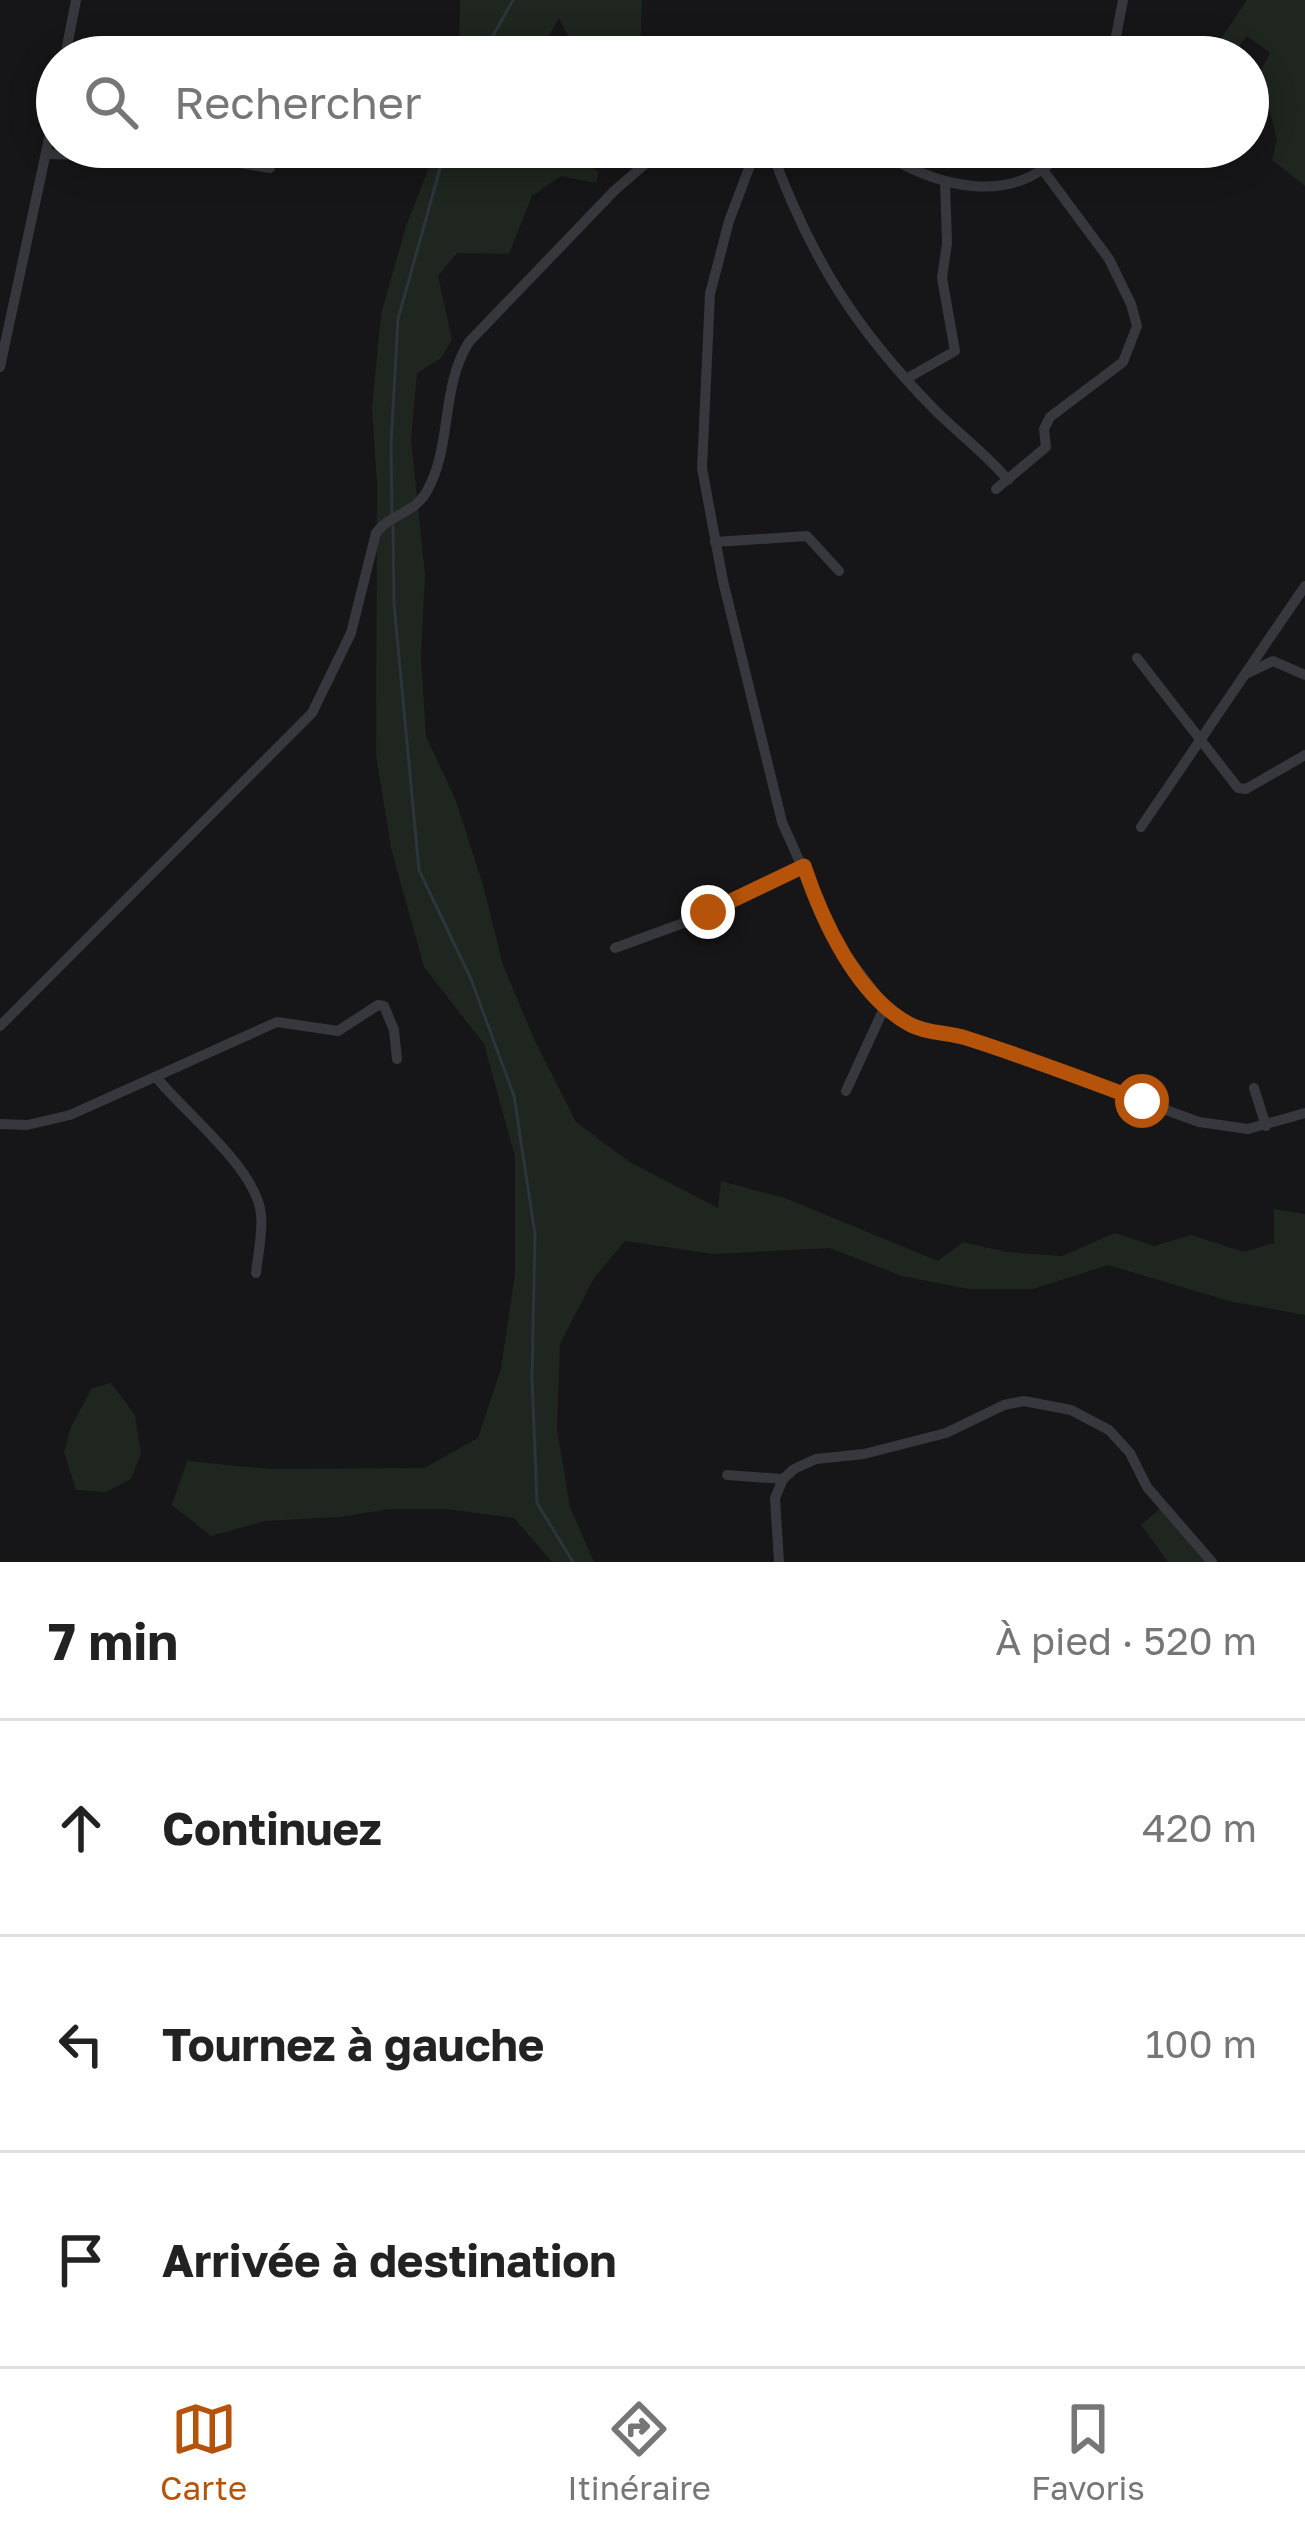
<!DOCTYPE html>
<html lang="fr">
<meta charset="utf-8">
<style>
body{margin:0;font-family:"Golos Text",sans-serif;background:#f6f6f6;color:#222}
.stop{position:absolute;width:36px;height:36px;margin:-27px;border:9px solid #b45309;border-radius:50%;background:#fff}
.stop.end{background:#b45309;border-color:#fff;box-shadow:0 3px 12px #0008}
.list{margin:0;padding:0;list-style:none}
h2{display:flex;justify-content:space-between;align-items:center;height:156px;margin:0;padding:0 48px;font-size:51px}
h2 small{font-size:39px;font-weight:400;color:#767676}
.list li{display:grid;grid-template-columns:78px 1fr auto;gap:36px;align-items:center;box-sizing:border-box;height:216px;padding:0 48px;border-top:3px solid #e0e0e0}
.list b{display:block;font-size:45px;white-space:nowrap}
.list em{font-size:39px;font-style:normal;color:#767676}
.icon{flex:none;width:66px;height:66px;fill:none;stroke:currentColor;stroke-width:2;stroke-linecap:round;stroke-linejoin:round}
.map{position:relative;flex:none;width:1305px;height:1562px;overflow:hidden}
.search{position:absolute;background:#fff;box-shadow:0 6px 30px #0003;left:36px;right:36px;top:36px;height:132px;display:flex;align-items:center;gap:30px;box-sizing:border-box;padding:0 42px;border-radius:66px;color:#767676;font-size:45px}
.sheet{height:804px;background:#fff}
nav{display:flex;justify-content:space-around;align-items:center;box-sizing:border-box;height:168px;border-top:3px solid #e0e0e0;background:#fff;font-size:33px;color:#767676}
nav a{display:grid;justify-items:center;gap:6px}
nav .on{color:#b45309}
.map>svg:first-child{display:block}
</style>
<div class="map">
<svg width="1305" height="1562" viewBox="0 0 1305 1562">
<rect width="100%" height="100%" fill="#161618"/>
<g fill="#1e261f">
<path d="M460 0H642L640 54 638 57H579L559 18 537 57H459Z"/>
<path d="M1247 0H1305V186L1272 160 1277 140 1260 72 1270 53 1247 36 1231 57H1209Z"/>
<path d="M437 147H557L599 172 596 183 561 176 532 196 509 254 457 253 438 276 452 340 441 358 417 373 411 440 425 574 421 657 426 736 456 801 483 885 503 965 535 1041 576 1122 628 1161 718 1208 721 1181 785 1198 938 1261 963 1242 1006 1252 1062 1256 1115 1233 1154 1246 1191 1235 1244 1252 1274 1243V1209L1305 1214V1315L1229 1301 1108 1265 1033 1289H968L902 1276 830 1248 713 1254 625 1241 594 1278 560 1344 557 1429 570 1507 594 1562H552L514 1518 446 1509H390L339 1517 265 1521 211 1536 172 1505 187 1461 270 1469 424 1468 478 1438 501 1368 515 1273V1157L484 1044 424 967 391 848 376 755 377 484 372 408 381 314 406 226Z"/>
<path d="M111 1383 135 1415 141 1454 131 1479 106 1492 76 1490 64 1452 71 1427 92 1388Z"/>
<path d="M1163 1506 1213 1562H1168L1141 1525Z"/>
</g>
<g fill="none" stroke-linecap="round" stroke-linejoin="round">
<g stroke="#2c353c" stroke-width="3">
<path d="M481 57 513 0"/>
<path d="M392 516 391 444 398 319 446 147"/>
<path d="M393 526 394 604 419 870 471 979 514 1096 535 1234 532 1378 537 1503 573 1562"/>
</g>
<g stroke="#37383d" stroke-width="10">
<path d="M65 57 76 0"/>
<path d="M1112 57 1123 0"/>
<path d="M757 147 729 221 710 294 702 468 723 581 782 822 834 939 885 1006 918 1028 993 1047 1199 1122 1248 1129 1305 1113"/>
<path d="M770 147C809 255 854 328 935 410 959 434 986 454 1008 480"/>
<path d="M874 147C933 187 1015 211 1066 147"/>
<path d="M46 154 207 158 270 168"/>
<path d="M0 367 57 101"/>
<path d="M906 379 955 351 942 278 947 243 945 182"/>
<path d="M996 489 1046 447 1044 429 1050 417 1123 362 1137 326 1131 304 1109 259 1043 170"/>
<path d="M715 542 807 536 839 571"/>
<path d="M1137 658 1238 788 1246 789 1305 755"/>
<path d="M1248 673 1273 661 1305 675"/>
<path d="M1141 827 1305 586"/>
<path d="M615 948 689 921 804 866"/>
<path d="M0 1026 312 713 351 633 376 533C390 514 414 514 427 491 453 444 440 388 469 342L615 190 665 147"/>
<path d="M156 1077C185 1113 256 1168 261 1214 263 1233 258 1254 256 1273"/>
<path d="M1254 1088 1266 1126"/>
<path d="M846 1091 885 1006"/>
<path d="M0 1124 27 1125 70 1115 277 1022 338 1031 378 1005 384 1006 394 1030 397 1059"/>
<path d="M727 1475 783 1479"/>
<path d="M779 1562 775 1498 783 1479 794 1469 816 1459 864 1454 946 1433 1004 1405 1024 1401 1071 1410 1109 1430 1130 1453 1147 1487 1212 1562"/>
</g>
</g>
<g fill="none" stroke-linecap="round" stroke-linejoin="round">
<path stroke="#b45309" stroke-width="15" d="M708 912 804 866C822 920 857 997 911 1025 928 1034 948 1032 966 1038 1025 1057 1084 1079 1142 1101"/>
</g>
</svg>
<div class="stop" style="left:1142px;top:1101px"></div>
<div class="stop end" style="left:708px;top:912px"></div>
<div class="search"><svg class="icon" aria-label="search" viewBox="0 0 24 24"><circle cx="10" cy="10" r="6"/><path d="M15 15l6 6"/></svg>Rechercher</div>
</div>
<section class="sheet">
<h2>7 min<small>À pied · 520 m</small></h2>
<ul class="list">
<li><svg class="icon" aria-label="ahead" viewBox="0 0 24 24"><path d="M12 20V5M6 11l6-6 6 6"/></svg><div><b>Continuez</b></div><em>420 m</em></li>
<li><svg class="icon" aria-label="left" viewBox="0 0 24 24"><path d="M17 20v-9H6M10 6l-5 5 5 5"/></svg><div><b>Tournez à gauche</b></div><em>100 m</em></li>
<li><svg class="icon" aria-label="arrive" viewBox="0 0 24 24"><path d="M6 21V4h12l-3 4 3 4H6"/></svg><div><b>Arrivée à destination</b></div></li>
</ul>
</section>
<nav>
<a class="on"><svg class="icon" aria-label="map" viewBox="0 0 24 24"><path d="M3 6l6-2 6 2 6-2v14l-6 2-6-2-6 2zM9 4v14M15 6v14"/></svg>Carte</a>
<a><svg class="icon" aria-label="directions" viewBox="0 0 24 24"><path d="M12 3l9 9-9 9-9-9zM9 14v-3h6M13 9l2 2-2 2"/></svg>Itinéraire</a>
<a><svg class="icon" aria-label="saved" viewBox="0 0 24 24"><path d="M7 4h10v16l-5-4-5 4z"/></svg>Favoris</a>
</nav>
